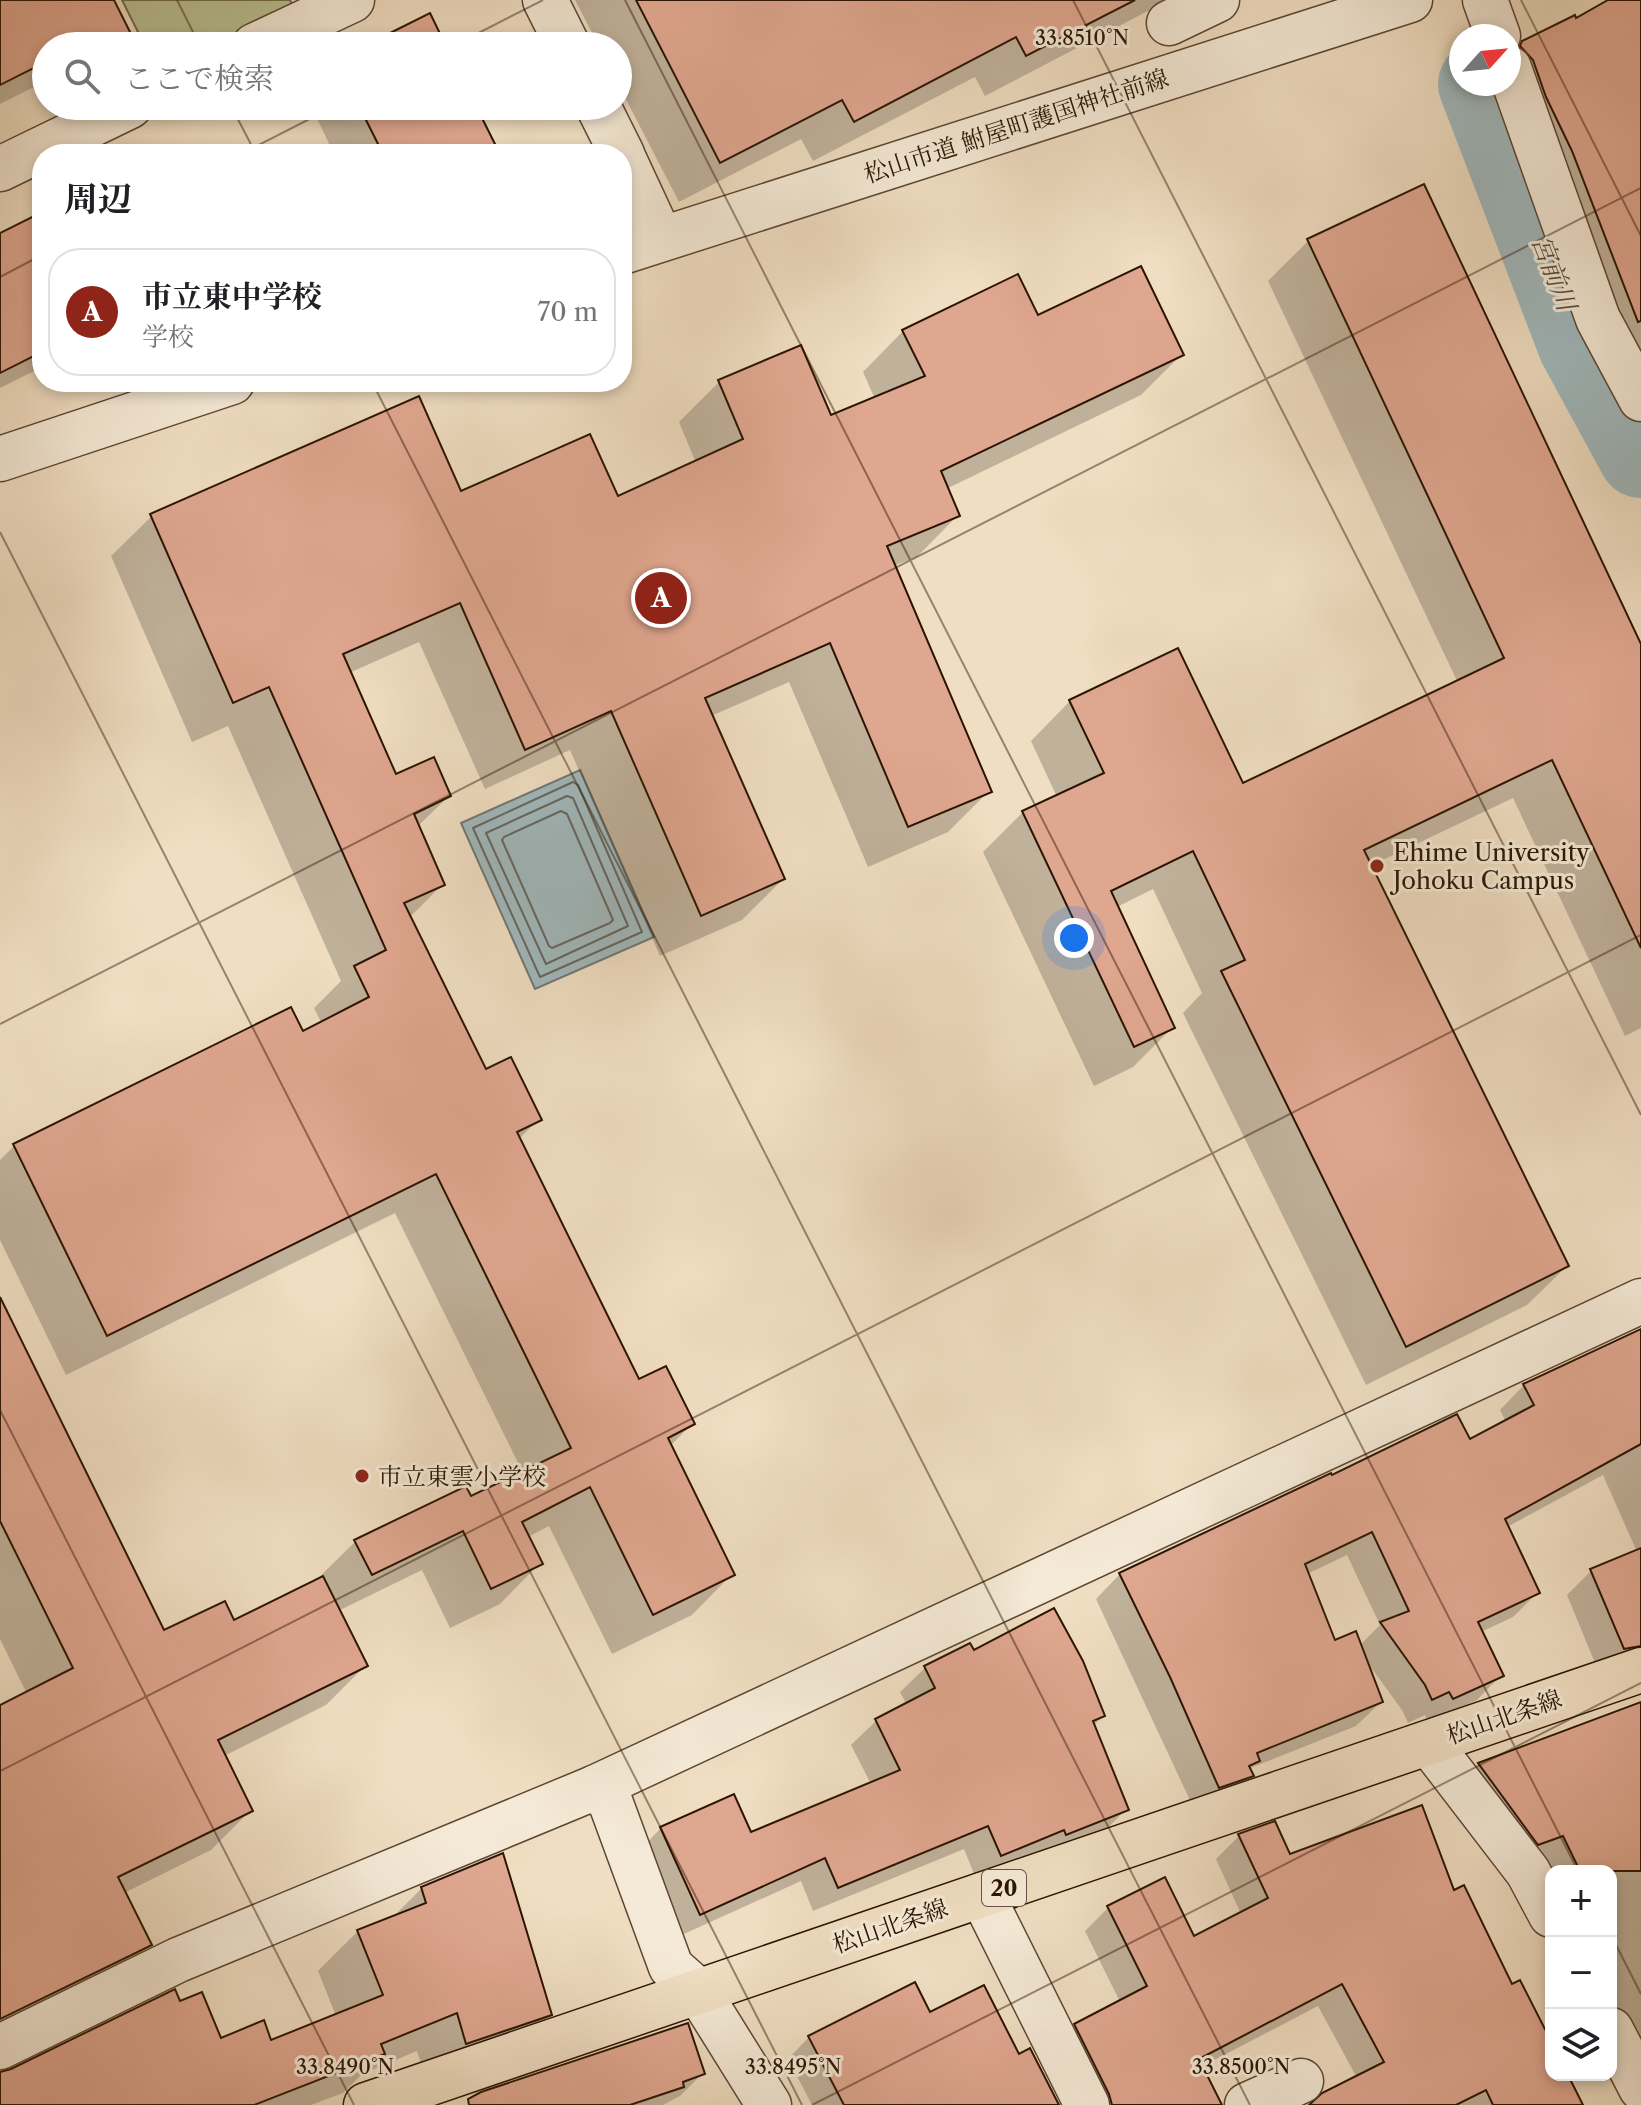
<!DOCTYPE html>
<html lang="ja">
<meta charset="utf-8">
<style>
body{margin:0;font-family:"Libre Caslon Text","Noto Serif JP",serif;background:#f2f2f2;color:#202124}
.controls{position:absolute;right:24px;bottom:24px;display:grid;overflow:hidden;border-radius:16px;box-shadow:0 4px 12px #0003}
.controls button{width:72px;height:72px;display:grid;place-items:center;padding:0;border:0;border-bottom:2px solid #e0e0e0;background:#fff;color:#202124;font:40px sans-serif}
.compass{position:absolute;left:1449px;top:24px;width:72px;height:72px;border-radius:50%;background:#fff;box-shadow:0 4px 12px #0003;rotate:63deg}
.you{position:absolute;left:1074px;top:938px;width:28px;height:28px;margin:-20px;border:6px solid #fff;border-radius:50%;background:#1a73e8;box-shadow:0 0 0 12px #1a73e833}
.badge{display:grid;place-items:center;width:52px;height:52px;border-radius:50%;background:#8f2418;color:#fff;font-size:26px;font-weight:700}
.pin{position:absolute;translate:-50% -50%;border:4px solid #fff;box-shadow:0 2px 8px #0006}
.list{margin:0;padding:0;list-style:none}
h2{display:flex;justify-content:space-between;align-items:center;height:104px;margin:0;padding:0 32px;font-size:34px}
h2 small{font-size:26px;font-weight:400;color:#757577}
.list li{display:grid;grid-template-columns:52px 1fr auto;gap:24px;align-items:center;box-sizing:border-box;height:128px;margin:0 16px 16px;padding:0 16px;border:2px solid #e0e0e0;border-radius:32px}
.list b{display:block;font-size:30px;white-space:nowrap}
.list p{margin:0;font-size:26px;white-space:nowrap;color:#757577}
.list em{font-size:26px;font-style:normal;color:#757577}
.icon{flex:none;width:44px;height:44px;fill:none;stroke:currentColor;stroke-width:2;stroke-linecap:round;stroke-linejoin:round}
.map{position:relative;flex:none;width:1641px;height:2105px;overflow:hidden}
.search{position:absolute;background:#fff;box-shadow:0 4px 12px #0003;left:32px;top:32px;width:600px;height:88px;display:flex;align-items:center;gap:20px;box-sizing:border-box;padding:0 28px;border-radius:44px;color:#757577;font-size:30px}
.panel{position:absolute;background:#fff;box-shadow:0 4px 12px #0003;left:32px;top:144px;width:600px;height:248px;border-radius:32px}
.map>svg:first-child{display:block}
</style>
<div class="map">
<svg width="1641" height="2105" viewBox="0 0 1641 2105">
<rect width="100%" height="100%" fill="#f0dec2"/>
<filter id="stains"><feTurbulence type="fractalNoise" baseFrequency=".0025" numOctaves="4"/><feColorMatrix values="0 0 0 0 .2 0 0 0 0 .09 0 0 0 0 .02 0 0 0 .5 -.17"/></filter>
<radialGradient id="worn" r=".72"><stop offset=".6" stop-color="#630" stop-opacity="0"/><stop offset="1" stop-color="#630" stop-opacity=".3"/></radialGradient>
<path fill="#bac193" stroke="#726a4a" stroke-width="2" d="M122 0H290L293 6 210 46H145Z"/>
<path fill="#a0b9be" stroke="#717773" stroke-width="2" d="M580 770 654 937 535 989 461 823Z"/>
<g fill="#0003" fill-rule="evenodd">
<path d="M0 0H112L98 46H46V81L0 104Z"/>
<path d="M575 0H1169L985 96 975 77 813 161 801 139 679 202 618 84V46H599Z"/>
<path d="M1613 0H1641V368L1509 58 1523 43 1575 21Z"/>
<path d="M311 106H474L498 154H334Z"/>
<path d="M1423 187 1641 648V1028L1625 1036 1513 798 1370 866 1567 1266 1527 1305 1366 1385 1183 1013 1202 993 1153 889 1117 907 1173 1027 1133 1067 1094 1086 983 852 1023 812 1057 797 1031 741 1070 701 1242 786 1458 683 1268 281 1308 241Z"/>
<path d="M42 214V367L0 388V235Z"/>
<path d="M1037 318 1181 355 1141 395 946 489 957 516 917 557 893 566 989 791 948 832 868 867 789 682 711 716 783 879 742 920 660 956 570 750 485 789 419 642 349 673 395 777 449 796 417 827 443 884 409 918 485 1072 539 1119 518 1140 638 1382 692 1424 670 1446 732 1574 692 1615 612 1654 549 1526 528 1537 540 1563 500 1604 450 1628 422 1570 338 1611 365 1666 326 1705 224 1756 251 1810 211 1850 124 1893 150 1944 110 1984 0 2038V1707L27 1694 0 1639V1302L163 1633 233 1623 313 1583 355 1542 465 1488 470 1499 523 1473 395 1213 66 1375 0 1240V1160L14 1146 302 1034 322 1024 314 1008 341 981 228 726 192 742 111 556 152 516 460 494 617 498 696 463 679 422 719 382 830 417 875 399 863 372 903 331Z"/>
<path d="M1641 1332V1644L1595 1663 1567 1595 1591 1571 1637 1552 1603 1475 1507 1527 1537 1593 1513 1617 1481 1632 1501 1675 1477 1700 1428 1722 1425 1715 1408 1723 1402 1710 1367 1662 1381 1702 1356 1726 1248 1769 1251 1775 1227 1800 1195 1811 1096 1599 1120 1574 1332 1478 1469 1442 1506 1422 1500 1410 1524 1385ZM1347 1555 1380 1625 1359 1646 1334 1642 1307 1574Z"/>
<path d="M973 1653 1103 1716 1093 1726 1126 1809 1102 1834 976 1879 964 1849 813 1911 801 1881 675 1938 637 1853 661 1828 749 1835 871 1784 851 1745 876 1721 907 1705 900 1692 925 1668Z"/>
<path d="M1641 1724V2082L1611 2039V1871H1551L1448 1795 1479 1765 1578 1728Z"/>
<path d="M1239 1836 1289 1856 1453 1893 1551 2046V2075H1565L1573 2105H1319L1357 2078 1318 2006 1201 2067 1220 2105H1080L1052 2049 1076 2026 1120 2002 1085 1931 1108 1908 1193 1938 1241 1914 1216 1859Z"/>
<path d="M422 1888 550 2015 510 2054 427 2083 417 2051 362 2074 343 2093 311 2105H0V2073L179 2003 220 2041 270 2043 336 2016 318 1971 358 1931 392 1918Z"/>
<path d="M929 2015 1018 2056 1057 2105H812L788 2059 809 2037Z"/>
<path d="M703 2073 680 2096 663 2105H468Z"/>
</g>
<g fill="none" stroke-linecap="round" stroke-linejoin="round">
<g stroke="#666660" stroke-width="2">
<path d="M573 782 578 785 642 932 540 977 473 828Z"/>
<path d="M567 796 573 798 628 926 546 964 486 833Z"/>
<path d="M561 811 567 814 613 920 610 923 552 948 549 946 502 840 504 837Z"/>
</g>
<path stroke="#a0b9be" stroke-width="86" d="M1481 84 1581 345 1641 455"/>
</g>
<g fill="#e0a790" stroke="#2b1402" stroke-width="2">
<path d="M0 0H114L137 46H46V62L0 85Z"/>
<path d="M636 0H1135L1026 56 1016 37 854 122 842 100 720 163Z"/>
<path d="M1608 0H1641V321L1638 322 1572 151 1546 97 1533 60 1520 46 1522 41 1575 15 1576 18Z"/>
<path d="M430 13 446 46H364Z"/>
<path d="M359 106H476L500 154H383Z"/>
<path d="M1424 184 1641 644V948L1552 760 1364 850 1569 1266 1406 1347 1221 971 1245 960 1193 851 1111 891 1175 1028 1134 1047 1022 811 1104 773 1069 700 1178 648 1243 783 1504 658 1307 239Z"/>
<path d="M42 212V352L0 373V233Z"/>
<path d="M1141 266 1184 355 941 471 960 516 887 546 992 792 908 827 830 643 705 698 785 879 701 916 611 711 525 750 460 603 343 654 396 774 434 757 451 796 414 814 445 885 404 903 486 1069 511 1057 542 1120 517 1132 639 1379 666 1366 695 1424 668 1438 735 1575 653 1615 590 1487 522 1522 543 1564 491 1589 463 1531 372 1575 354 1540 466 1486 471 1496 571 1448 436 1174 107 1336 13 1144 291 1007 303 1031 369 997 354 966 386 950 269 687 233 703 150 514 419 396 461 491 590 434 618 496 743 439 718 380 801 345 831 415 925 376 902 330 1018 274 1038 315Z"/>
<path d="M0 1297 164 1630 225 1601 234 1620 323 1576 368 1666 218 1740 253 1811 118 1877 152 1945 0 2019V1705L73 1668 0 1521Z"/>
<path d="M1641 1329V1444L1505 1519 1540 1593 1478 1622 1504 1676 1453 1699 1449 1692 1432 1700 1425 1685 1380 1622 1409 1611 1372 1532 1305 1564 1335 1640 1356 1631 1383 1702 1257 1753 1260 1761 1249 1766 1254 1776 1219 1788 1170 1677 1119 1573 1331 1473 1332 1475 1457 1414 1470 1439 1534 1405 1523 1384Z"/>
<path d="M1641 1548V1646L1624 1649 1590 1569Z"/>
<path d="M1054 1608 1083 1661 1105 1716 1093 1721 1129 1810 1066 1835 1064 1830 1001 1856 988 1826 838 1888 825 1858 700 1915 660 1827 734 1794 751 1832 900 1770 875 1719 935 1688 924 1666 970 1643 974 1650Z"/>
<path d="M1641 1702V1871H1580L1563 1836 1538 1845 1478 1763Z"/>
<path d="M1422 1805 1454 1890 1464 1885 1512 1984 1520 1980 1551 2041V2075H1568L1583 2105H1493L1486 2090 1456 2105H1309L1322 2093 1384 2062 1342 1984 1199 2059 1222 2105H1112L1109 2094 1074 2024 1147 1986 1107 1906 1165 1877 1194 1936 1268 1898 1238 1834 1275 1821 1290 1854Z"/>
<path d="M503 1853 552 2015 466 2044 457 2013 381 2044 385 2054 254 2105H0V2072L11 2069 175 1989 180 2001 202 1992 221 2038 264 2020 271 2040 383 1995 357 1930 426 1903 421 1887Z"/>
<path d="M915 1982 930 2012 984 1985 1019 2054 1030 2048 1059 2105H844L808 2036Z"/>
<path d="M688 2023 705 2074 683 2082 684 2087 630 2105H469L468 2099 481 2092Z"/>
</g>
<g fill="none" stroke-linecap="round" stroke-linejoin="round">
<defs>
<g id="minor">
<path d="M545 0 568 46"/>
<path d="M1485 0 1498 36"/>
<path d="M1169 23 1217 0"/>
<path d="M254 46 352 0"/>
<path d="M1509 68 1598 319 1641 399"/>
<path d="M598 106 622 154"/>
<path d="M622 155 661 239"/>
<path d="M0 169 130 106"/>
<path d="M622 252 1410 0"/>
<path d="M0 459 232 382"/>
<path d="M1429 1743 1528 1872 1551 1915"/>
<path d="M594 1788 610 1801 671 1967 698 1991 769 2105"/>
<path d="M982 1895 1087 2105"/>
<path d="M1611 2030 1641 2088"/>
<path d="M0 2047 178 1960 594 1788 1641 1301"/>
<path d="M1247 2105 1301 2081"/>
</g>
<path id="major" d="M366 2105 1641 1670"/>
</defs>
<use href="#minor" stroke="#5c4632" stroke-width="47"/>
<use href="#major" stroke="#2b1402" stroke-width="47"/>
<use href="#minor" stroke="#f5ead7" stroke-width="44"/>
<use href="#major" stroke="#f0dec2" stroke-width="44"/>
</g>
<path fill="none" stroke="#2b1402" stroke-width="2" stroke-opacity="0.45" d="M177 0 200 46M625 0 1578 1871M1073 0 1641 1115M1521 0 1641 236M453 46 543 0M231 106 256 154M241 154 335 106M0 277 42 255M372 382 1250 2105M0 532 802 2105M0 1024 1641 188M0 1410 354 2105M0 1771 1641 935M1611 1935 1641 1994M812 2105 1641 1683"/>
<g fill="#8f2418" stroke="#f5ead7" stroke-width="3">
<circle cx="1377" cy="866" r="8"/>
<circle cx="362" cy="1476" r="8"/>
</g>
<g text-anchor="middle" dominant-baseline="central" stroke-width="6" stroke-linejoin="round" paint-order="stroke">
<rect fill="#f5ead7" stroke="#685442" stroke-width="2" x="982" y="1870" width="44" height="36" rx="6"/>
<g font-size="22" font-weight="bold" fill="#2b1402">
<text x="1004" y="1888">20</text>
</g>
<g font-size="24" fill="#2b1402" stroke="#f5ead7">
<text transform="translate(1016 126) rotate(-18)">松山市道 鮒屋町護国神社前線</text>
<text transform="translate(1504 1717) rotate(-19)">松山北条線</text>
<text transform="translate(890 1926) rotate(-19)">松山北条線</text>
</g>
<g font-size="24" fill="#2b1402" stroke="#f5ead7" text-anchor="start">
<text x="1393" y="852">Ehime University<tspan x="1393" dy="28">Johoku Campus</tspan></text>
<text x="378" y="1476">市立東雲小学校</text>
</g>
<g font-size="26" font-style="italic" fill="#544e44" stroke="#f5ead7">
<text transform="translate(1554 273) rotate(69)">宮前川</text>
</g>
</g>
<g font-size="20" text-anchor="middle" fill="#2b1402" stroke="#f5ead7" stroke-width="6" stroke-linejoin="round" paint-order="stroke">
<text x="1082" y="45">33.8510°N</text>
<text x="345" y="2074">33.8490°N</text>
<text x="793" y="2074">33.8495°N</text>
<text x="1241" y="2074">33.8500°N</text>
</g>
<rect width="100%" height="100%" filter="url(#stains)"/>
<rect width="100%" height="100%" fill="url(#worn)"/>
</svg>
<div class="controls">
<button>+</button>
<button>−</button>
<button><svg class="icon" aria-label="layers" viewBox="0 0 24 24"><path d="M12 4l9 5-9 5-9-5zM3 14l9 5 9-5"/></svg></button>
</div>
<svg class="compass" viewBox="-18 -18 36 36"><path d="M0-13l5 13h-10z" fill="#e53935"/><path d="M0 13l5-13h-10z" fill="#757577"/></svg>
<div class="you"></div>
<div class="pin badge" style="left:661px;top:598px">A</div>
<div class="search"><svg class="icon" aria-label="search" viewBox="0 0 24 24"><circle cx="10" cy="10" r="6"/><path d="M15 15l6 6"/></svg>ここで検索</div>
<section class="panel">
<h2>周辺<small></small></h2>
<ul class="list">
<li><span class="badge">A</span><div><b>市立東中学校</b><p>学校</p></div><em>70 m</em></li>
</ul>
</section>
</div>
